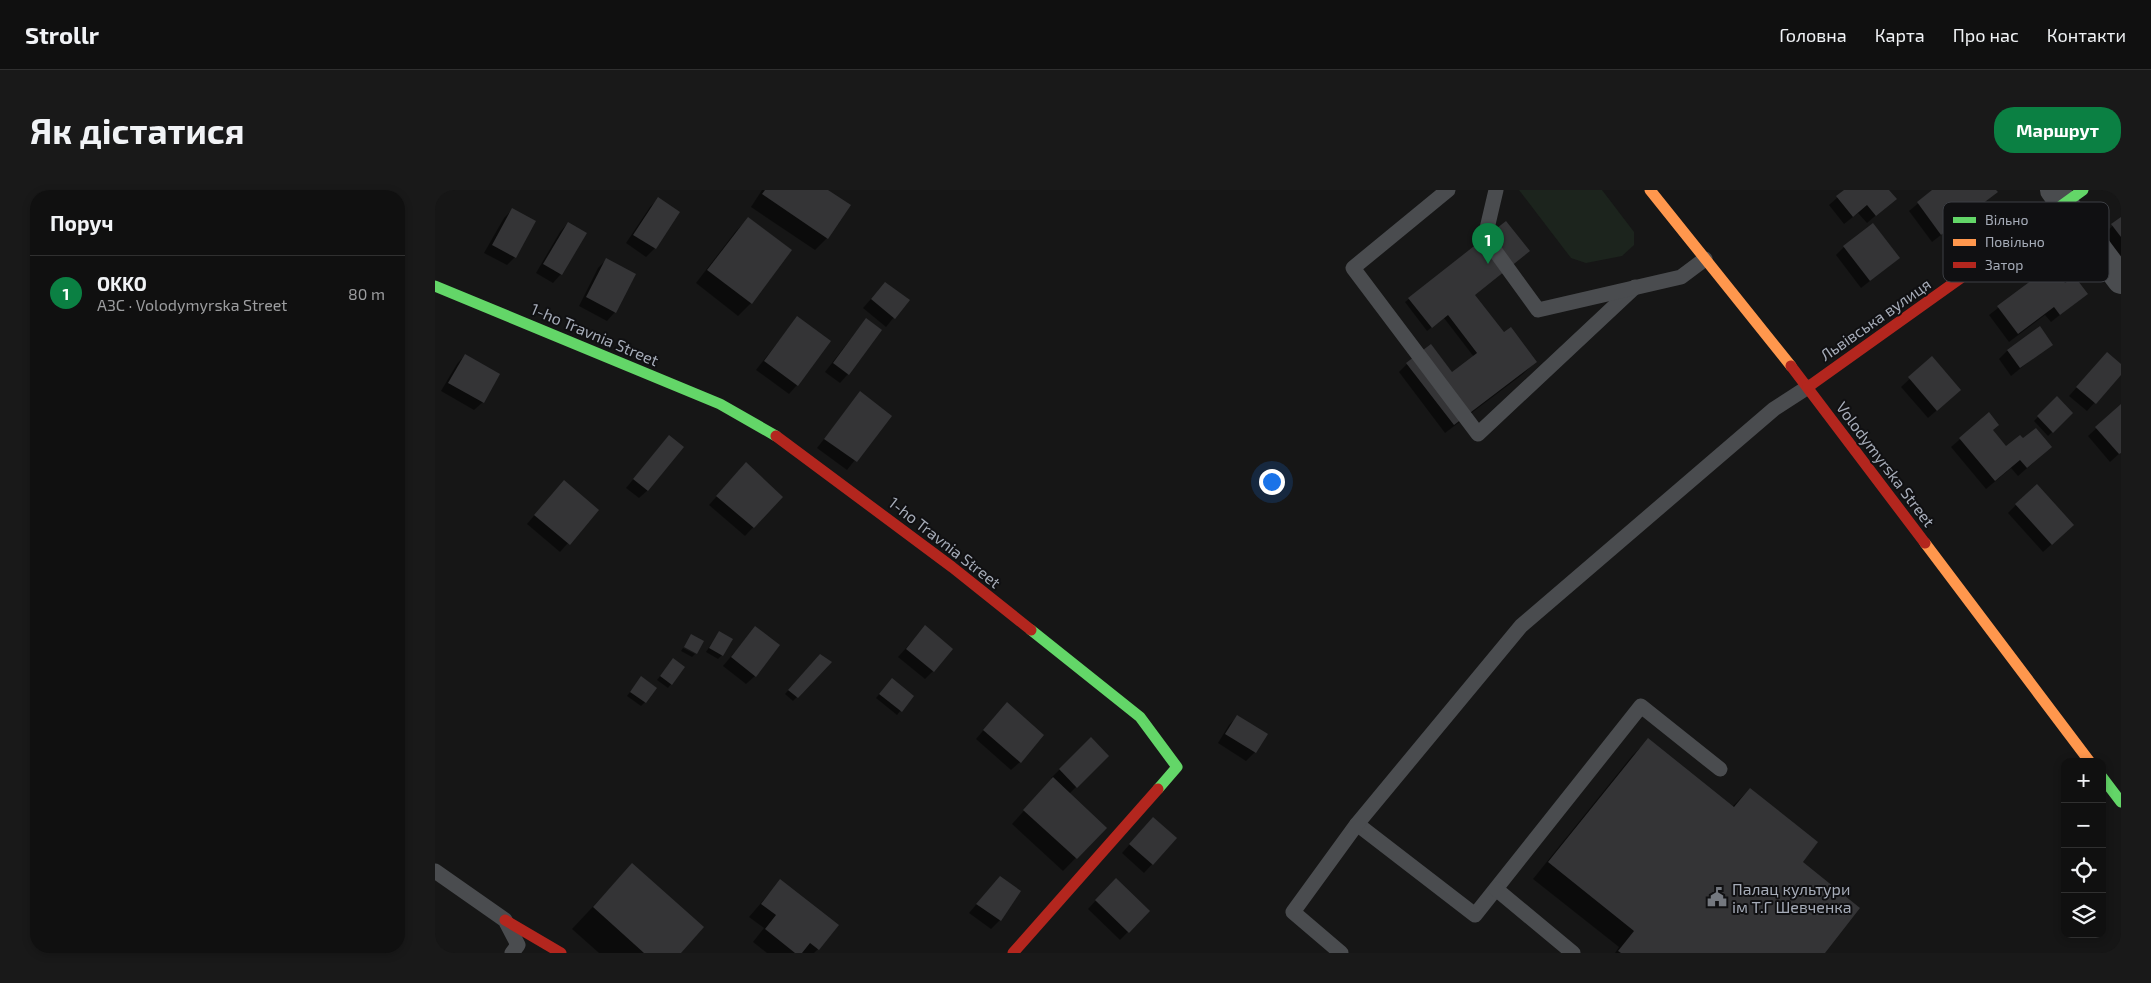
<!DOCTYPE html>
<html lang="uk">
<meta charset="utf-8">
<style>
body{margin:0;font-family:"Exo 2",sans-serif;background:#191919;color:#f1f3f6}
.controls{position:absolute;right:15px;bottom:15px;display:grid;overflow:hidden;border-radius:10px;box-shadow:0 2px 8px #0003}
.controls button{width:45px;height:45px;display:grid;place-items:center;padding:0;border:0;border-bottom:1px solid #303030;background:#101010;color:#f1f3f6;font:25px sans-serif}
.you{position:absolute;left:836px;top:291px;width:18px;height:18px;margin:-12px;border:4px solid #fff;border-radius:50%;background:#1a73e8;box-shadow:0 0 0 8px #1a73e833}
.badge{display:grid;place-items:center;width:32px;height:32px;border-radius:50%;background:#0b8043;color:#fff;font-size:16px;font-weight:700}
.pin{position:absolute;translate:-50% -41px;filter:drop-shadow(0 1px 2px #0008)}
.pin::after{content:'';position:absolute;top:26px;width:18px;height:15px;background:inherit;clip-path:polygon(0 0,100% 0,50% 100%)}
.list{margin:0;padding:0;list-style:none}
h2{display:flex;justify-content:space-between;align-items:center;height:65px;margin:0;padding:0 20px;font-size:21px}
h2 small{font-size:16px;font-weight:400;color:#9c9d9f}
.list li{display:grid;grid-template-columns:32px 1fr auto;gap:15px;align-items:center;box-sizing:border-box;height:75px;padding:0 20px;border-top:1px solid #303030}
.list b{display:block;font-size:19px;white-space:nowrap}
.list p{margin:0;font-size:16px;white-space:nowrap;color:#9c9d9f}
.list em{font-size:16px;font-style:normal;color:#9c9d9f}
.icon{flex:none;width:28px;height:28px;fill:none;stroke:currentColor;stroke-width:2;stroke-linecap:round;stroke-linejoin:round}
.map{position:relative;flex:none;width:1686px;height:763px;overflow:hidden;border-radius:20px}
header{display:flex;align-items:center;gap:30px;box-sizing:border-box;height:70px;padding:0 25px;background:#101010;border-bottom:1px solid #303030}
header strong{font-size:24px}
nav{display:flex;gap:28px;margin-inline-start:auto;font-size:18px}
.intro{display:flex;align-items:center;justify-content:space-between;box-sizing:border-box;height:120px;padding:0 30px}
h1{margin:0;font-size:35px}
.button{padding:12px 22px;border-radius:20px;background:#0b8043;color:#fff;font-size:18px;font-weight:700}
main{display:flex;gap:30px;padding:0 30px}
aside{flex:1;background:#101010;border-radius:20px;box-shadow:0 2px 8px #0003}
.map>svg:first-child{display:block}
</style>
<header>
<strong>Strollr</strong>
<nav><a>Головна</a><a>Карта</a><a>Про нас</a><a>Контакти</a></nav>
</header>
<div class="intro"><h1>Як дістатися</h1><a class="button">Маршрут</a></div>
<main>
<aside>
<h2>Поруч<small></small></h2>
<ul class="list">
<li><span class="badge">1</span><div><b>OKKO</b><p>АЗС · Volodymyrska Street</p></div><em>80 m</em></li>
</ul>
</aside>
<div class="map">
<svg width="1686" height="763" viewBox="0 0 1686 763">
<rect width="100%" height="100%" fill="#161616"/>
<path fill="#1c241d" d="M1084 0H1167L1199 42V55L1187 66 1151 73 1136 68Z"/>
<g fill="#0007">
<path d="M327 0H391L392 48 380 60 316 17Z"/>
<path d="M1411 0H1453L1460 9 1432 33 1423 23 1409 34 1394 15Z"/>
<path d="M1499 0H1559L1561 2 1497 52 1474 21Z"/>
<path d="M223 9 244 22 220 58 211 67 191 53 215 17Z"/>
<path d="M77 20 80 67 72 75 49 63 69 28Z"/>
<path d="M1686 28V66L1669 44Z"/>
<path d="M313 29 355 61 316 113 303 126 261 93 301 41Z"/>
<path d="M133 33 126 84 118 93 101 83 125 42Z"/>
<path d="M1409 57 1464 68 1426 98 1401 65Z"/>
<path d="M171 70 180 122 172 131 144 116 163 78Z"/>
<path d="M1616 77 1630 95 1651 104 1616 132 1610 125 1574 152 1554 125Z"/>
<path d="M450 93 473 110 451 137 428 118Z"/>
<path d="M1039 105 1069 144 1100 172 1088 184 1010 243 964 182 972 174 1017 184 1039 167 1009 128 992 141 970 112 974 109Z"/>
<path d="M362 128 394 151 362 195 354 204 321 180Z"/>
<path d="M431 129 445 140 413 184 405 193 390 182Z"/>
<path d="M1616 154 1576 186 1564 169 1572 161Z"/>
<path d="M30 165 48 212 39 220 6 201 22 174Z"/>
<path d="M1497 168 1516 208 1493 228 1466 197Z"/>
<path d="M1664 172 1686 176V183L1652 221 1634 206Z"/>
<path d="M425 203 455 226 412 280 382 258Z"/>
<path d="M1622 208 1636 223 1613 246 1599 231Z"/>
<path d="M1686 216V262L1675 272 1653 246Z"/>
<path d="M1554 224 1557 241 1571 258 1607 265 1583 286 1576 278 1551 299 1516 257Z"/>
<path d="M234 246 213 300 204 308 191 298Z"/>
<path d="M311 273 346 307 310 346 274 315Z"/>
<path d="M121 300 162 320 125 362 92 334Z"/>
<path d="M1581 315 1629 343 1608 362 1573 323Z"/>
<path d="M490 437 498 481 490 489 463 467Z"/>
<path d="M320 438V486L311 494 288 476Z"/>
<path d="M284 442 287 465 283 469 271 462Z"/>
<path d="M248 458 260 464 257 467 246 461Z"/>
<path d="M238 470 236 494 233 498 222 490Z"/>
<path d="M381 470 395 472 358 511 350 504Z"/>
<path d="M206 488 210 512 206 516 192 506Z"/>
<path d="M453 494 477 506 462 525 441 508Z"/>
<path d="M564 522 585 572 576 580 541 549Z"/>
<path d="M803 526 831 544 820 562 811 571 783 553 794 535Z"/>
<path d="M656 549 672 566 634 604 670 638 628 681 577 634 618 589 616 588Z"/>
<path d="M1213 550 1297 617 1315 599 1366 672 1388 763H1180L1184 757 1098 689 1197 566Z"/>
<path d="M710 637 741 648 709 683 687 663Z"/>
<path d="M197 675 244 763H164L137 739Z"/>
<path d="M345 691 383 759 379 763H332L318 752 329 738 314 727Z"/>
<path d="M557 696 584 701 565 730 556 739 534 723Z"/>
<path d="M672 698 713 721 685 750 653 719Z"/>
</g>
<g fill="#343436">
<path d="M330 0H393L416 15 393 49 327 4Z"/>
<path d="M1409 0H1454L1462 9 1441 26 1432 15 1418 27 1401 6Z"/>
<path d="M1497 0H1561L1563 2 1506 45 1482 12Z"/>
<path d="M223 7 245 22 221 59 198 45Z"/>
<path d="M77 18 101 31 81 68 57 55Z"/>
<path d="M313 27 357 60 317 114 272 80Z"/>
<path d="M1686 27V47L1676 34Z"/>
<path d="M1071 31 1095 61 1040 105 1069 142 1076 137 1102 172 1019 235 971 173 996 154 1017 182 1042 163 1013 125 997 138 973 108Z"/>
<path d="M133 32 152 43 127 85 108 74Z"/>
<path d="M1438 33 1465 68 1435 91 1408 56Z"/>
<path d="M171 68 201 84 181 123 151 107Z"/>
<path d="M1617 75 1630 93 1640 87 1653 104 1625 125 1619 117 1583 144 1562 116Z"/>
<path d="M450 92 475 110 460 129 436 109Z"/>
<path d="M362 126 396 151 363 196 329 171Z"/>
<path d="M431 128 447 140 414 185 398 173Z"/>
<path d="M1605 136 1618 155 1585 178 1572 160Z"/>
<path d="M1672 162 1686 174V185L1661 214 1641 197Z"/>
<path d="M30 164 65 184 49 213 13 193Z"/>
<path d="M1497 166 1526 200 1502 221 1473 187Z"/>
<path d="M425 201 457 226 422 272 389 249Z"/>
<path d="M1622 206 1638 223 1618 243 1602 226Z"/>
<path d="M1686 214V263L1684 264 1660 237Z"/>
<path d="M1554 222 1564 235 1558 240 1571 256 1585 245 1588 248 1601 238 1617 257 1592 278 1585 270 1560 291 1524 248Z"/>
<path d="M234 245 249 257 213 301 198 289Z"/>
<path d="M311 272 348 307 319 338 281 306Z"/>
<path d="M129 290 164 320 135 355 99 325Z"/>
<path d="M1602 294 1639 335 1617 355 1580 314Z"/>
<path d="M490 435 518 459 499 482 471 459Z"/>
<path d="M320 436 345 455 321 487 296 467Z"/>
<path d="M284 441 298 449 288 466 274 458Z"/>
<path d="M256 444 269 451 262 464 249 457Z"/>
<path d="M385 464 397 472 363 508 353 500Z"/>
<path d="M238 468 250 477 237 495 225 486Z"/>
<path d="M206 486 222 498 211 513 195 502Z"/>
<path d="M457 488 479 506 467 522 444 504Z"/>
<path d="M572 512 609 545 586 573 548 540Z"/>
<path d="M802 525 833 544 821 563 790 544Z"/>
<path d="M656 547 674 566 642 598 624 579Z"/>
<path d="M1213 548 1299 617 1315 598 1383 652 1368 672 1425 718 1390 763H1186L1183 761 1199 741 1113 672Z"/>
<path d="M618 587 672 638 642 669 588 620Z"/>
<path d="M718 627 742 648 718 675 694 654Z"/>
<path d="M197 673 269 737 246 763H209L158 717Z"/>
<path d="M565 686 586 701 566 731 541 714Z"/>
<path d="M681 688 715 721 694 743 660 710Z"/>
<path d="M345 689 404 735 384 760 375 753 367 763H360L330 739 341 725 326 714Z"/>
</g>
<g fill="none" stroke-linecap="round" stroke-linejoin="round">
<g stroke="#4a4c4f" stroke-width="15">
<path d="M1013 0 918 78 1043 244 1200 97"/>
<path d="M1061 0 1050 47 1103 120 1246 87 1270 69"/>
<path d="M922 634 1040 725 1206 516 1285 579"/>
<path d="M0 681 70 730 83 755 77 763"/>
<path d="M1061 699 1138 763"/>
<path d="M906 763 858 722 922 634 1086 436 1339 219 1373 197"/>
</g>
<path stroke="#4a4c4f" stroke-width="28" d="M1619 0 1686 90"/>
<g stroke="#63d668" stroke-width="11">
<path d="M1579 50 1648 0"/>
<path d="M0 96 285 214 341 246"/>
<path d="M596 440 705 527 742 577 723 599"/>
<path d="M1667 587 1686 612"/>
</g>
<g stroke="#ff974d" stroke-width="11">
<path d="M1215 0 1356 176"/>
<path d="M1490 353 1655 572"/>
</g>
<g stroke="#b3261e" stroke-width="11">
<path d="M1356 176 1490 353"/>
<path d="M1373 197 1579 50"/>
<path d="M341 246 517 377 596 440"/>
<path d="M70 730 126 763"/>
<path d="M578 763 723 599"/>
</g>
</g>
<defs>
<symbol id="civic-bare" viewBox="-9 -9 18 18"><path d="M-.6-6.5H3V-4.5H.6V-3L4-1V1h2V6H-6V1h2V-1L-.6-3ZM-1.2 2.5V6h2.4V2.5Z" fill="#74787f" stroke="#101012" stroke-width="2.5" paint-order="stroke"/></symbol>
</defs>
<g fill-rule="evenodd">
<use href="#civic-bare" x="1268" y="693" width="28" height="28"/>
</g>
<g text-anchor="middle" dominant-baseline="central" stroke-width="4" stroke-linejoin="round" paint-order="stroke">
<g font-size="16" fill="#a6acb8" stroke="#101012">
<text transform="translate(1440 129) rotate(-35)">Львівська вулиця</text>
<text transform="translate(160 144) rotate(23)">1-ho Travnia Street</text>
<text transform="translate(1451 274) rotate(53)">Volodymyrska Street</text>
<text transform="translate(510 352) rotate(38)">1-ho Travnia Street</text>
</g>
<g font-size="16" fill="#a6acb8" stroke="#101012" text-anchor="start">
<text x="1297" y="698">Палац культури<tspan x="1297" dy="18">ім Т.Г Шевченка</tspan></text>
</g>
</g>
<rect x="1508" y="12" width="166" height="80" rx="8" fill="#101012" stroke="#3d3f44" stroke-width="1"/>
<rect x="1518" y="27" width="23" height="6" fill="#63d668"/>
<rect x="1518" y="49" width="23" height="7" fill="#ff974d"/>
<rect x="1518" y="72" width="23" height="6" fill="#b3261e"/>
<g font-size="14" fill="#a6acb8">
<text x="1550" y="35">Вільно</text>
<text x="1550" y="57">Повільно</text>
<text x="1550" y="80">Затор</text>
</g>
</svg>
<div class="controls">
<button>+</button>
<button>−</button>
<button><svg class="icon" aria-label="locate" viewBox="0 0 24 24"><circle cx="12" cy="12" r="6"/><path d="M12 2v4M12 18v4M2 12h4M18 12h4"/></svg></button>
<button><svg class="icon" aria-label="layers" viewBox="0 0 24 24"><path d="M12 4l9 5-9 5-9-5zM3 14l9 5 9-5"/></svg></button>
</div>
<div class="you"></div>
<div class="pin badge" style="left:1053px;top:74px">1</div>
</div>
</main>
